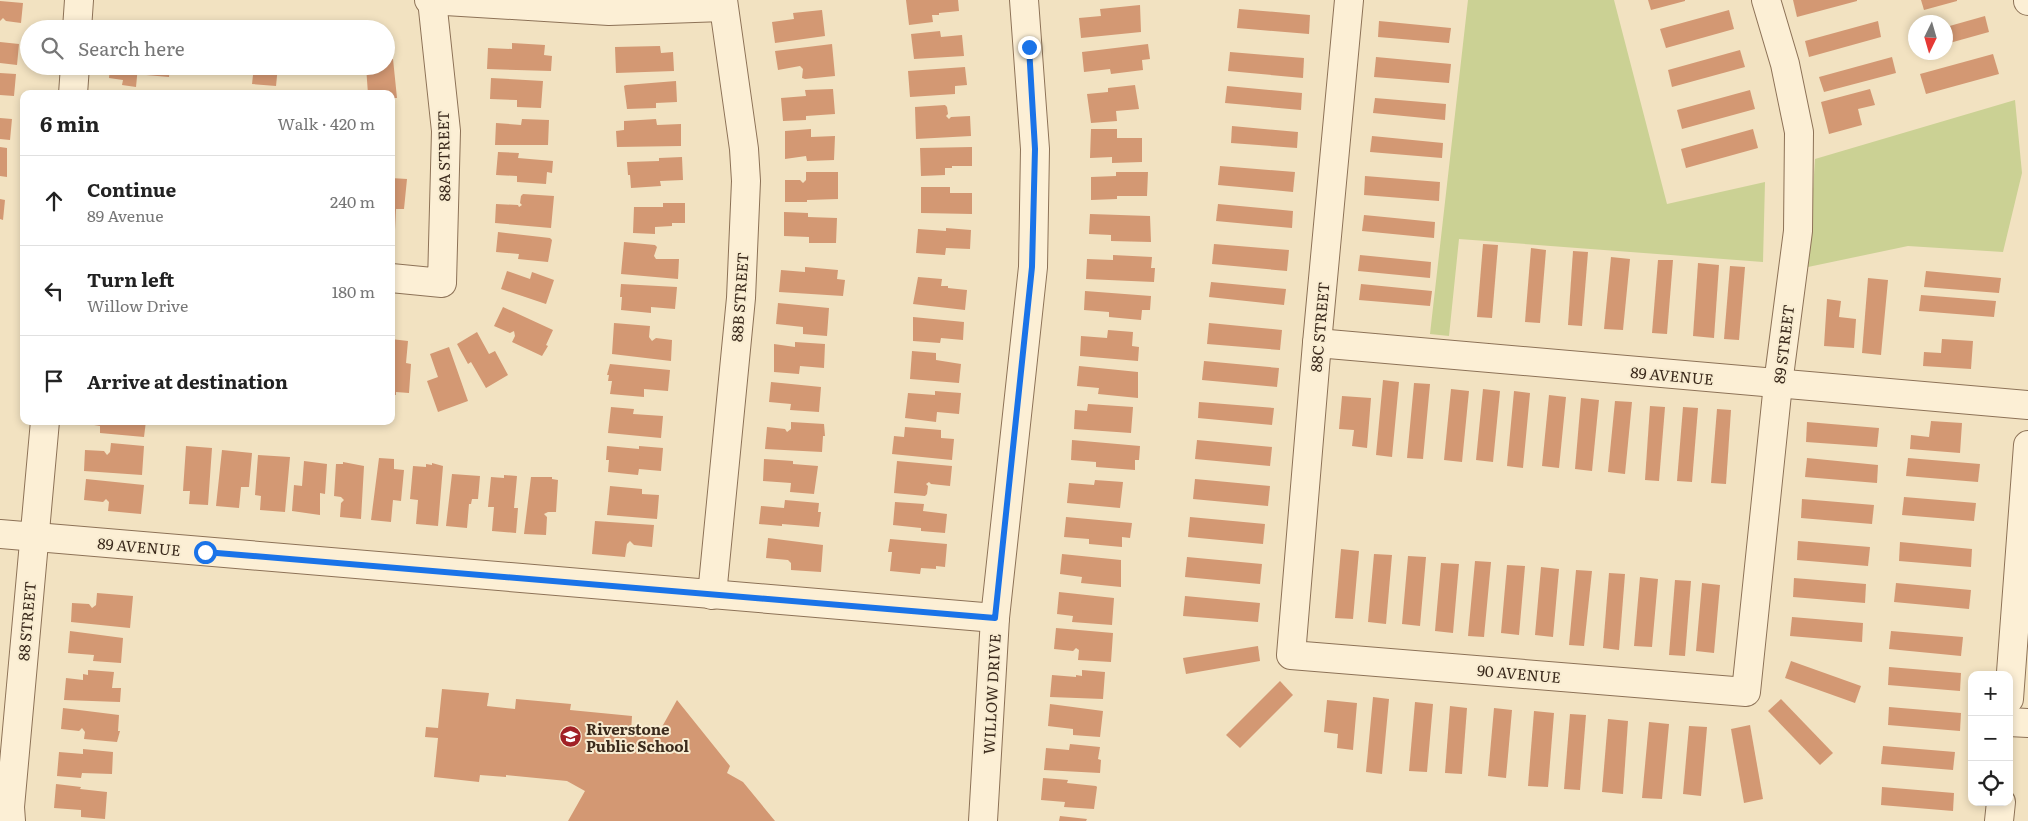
<!DOCTYPE html>
<meta charset="utf-8">
<style>
body{margin:0;font-family:Literata,serif;background:#f2f2f2;color:#222}
.controls{position:absolute;right:15px;bottom:15px;display:grid;overflow:hidden;border-radius:10px;box-shadow:0 2px 8px #0003}
.controls button{width:45px;height:45px;display:grid;place-items:center;padding:0;border:0;border-bottom:1px solid #e0e0e0;background:#fff;color:#222;font:25px sans-serif}
.compass{position:absolute;left:1908px;top:15px;width:45px;height:45px;border-radius:50%;background:#fff;box-shadow:0 2px 8px #0003;rotate:185deg}
.stop{position:absolute;width:15px;height:15px;margin:-11px;border:4px solid #1a73e8;border-radius:50%;background:#fff}
.stop.end{background:#1a73e8;border-color:#fff;box-shadow:0 1px 5px #0008}
.list{margin:0;padding:0;list-style:none}
h2{display:flex;justify-content:space-between;align-items:center;height:65px;margin:0;padding:0 20px;font-size:21px}
h2 small{font-size:16px;font-weight:400;color:#767676}
.list li{display:grid;grid-template-columns:32px 1fr auto;gap:15px;align-items:center;box-sizing:border-box;height:90px;padding:0 20px;border-top:1px solid #e0e0e0}
.list b{display:block;font-size:19px;white-space:nowrap}
.list p{margin:0;font-size:16px;white-space:nowrap;color:#767676}
.list em{font-size:16px;font-style:normal;color:#767676}
.icon{flex:none;width:28px;height:28px;fill:none;stroke:currentColor;stroke-width:2;stroke-linecap:round;stroke-linejoin:round}
.map{position:relative;flex:none;width:2028px;height:821px;overflow:hidden}
.search{position:absolute;background:#fff;box-shadow:0 2px 8px #0003;left:20px;top:20px;width:375px;height:55px;display:flex;align-items:center;gap:12px;box-sizing:border-box;padding:0 18px;border-radius:28px;color:#767676;font-size:19px}
.panel{position:absolute;background:#fff;box-shadow:0 2px 8px #0003;left:20px;top:90px;width:375px;height:335px;border-radius:10px}
.map>svg:first-child{display:block}
</style>
<div class="map">
<svg width="2028" height="821" viewBox="0 0 2028 821">
<rect width="100%" height="100%" fill="#f2e2c1"/>
<g fill="#cbd194">
<path d="M1468 0H1614L1667 204 1765 182 1763 262 1459 239 1449 336 1430 334Z"/>
<path d="M2015 100 2022 173 2003 252 1908 246 1808 267 1815 159Z"/>
</g>
<g fill="#d39873">
<path d="M906 0H958L959 11 939 13V15H932L933 22 909 25Z"/>
<path d="M1648 0H1685V1L1651 10Z"/>
<path d="M1793 0H1857V1L1797 17Z"/>
<path d="M1921 0H1957V1L1924 10Z"/>
<path d="M0 1 23 3 21 23 6 21 3 18 0 21Z"/>
<path d="M1140 5 1141 32 1081 38 1079 18 1101 16 1100 9Z"/>
<path d="M1239 9 1310 15 1309 34 1237 28Z"/>
<path d="M822 10 825 36 775 43 772 22 794 19 793 13Z"/>
<path d="M1729 10 1734 29 1666 48 1660 29Z"/>
<path d="M1985 16 1989 32 1946 44V27Z"/>
<path d="M119 20 142 22 141 29H118Z"/>
<path d="M1379 21 1451 28 1449 43 1378 37Z"/>
<path d="M1878 21 1881 37 1809 57 1805 41Z"/>
<path d="M157 23 177 24V29H157Z"/>
<path d="M940 31 941 37 962 35 964 56 914 59 911 34Z"/>
<path d="M0 42 19 44 17 65 0 63Z"/>
<path d="M512 43 545 45 544 55 552 56 551 71 487 69 488 48 512 49Z"/>
<path d="M832 44 835 76 805 79 802 78 803 69 800 66 778 70 775 51Z"/>
<path d="M1148 44 1150 59 1142 60 1143 70 1111 74 1110 69 1084 72 1082 52Z"/>
<path d="M660 46 661 53 673 52 674 71 616 73 615 47Z"/>
<path d="M1740 50 1745 67 1672 87 1668 70Z"/>
<path d="M1230 52 1304 58 1303 78 1228 71Z"/>
<path d="M1993 54 1999 74 1926 94 1920 74Z"/>
<path d="M1376 57 1451 64 1449 83 1374 77Z"/>
<path d="M1892 57 1896 73 1824 92 1819 77Z"/>
<path d="M386 59H393L397 98H391V94H368L366 66H386Z"/>
<path d="M110 66H138L136 87 122 85 123 80 109 78Z"/>
<path d="M146 66H170L169 77 146 75Z"/>
<path d="M254 66H278L276 86 252 84Z"/>
<path d="M965 67 967 85 955 86V94L910 97 908 71Z"/>
<path d="M0 73 16 74 14 96 0 95Z"/>
<path d="M491 78 543 81 541 108 517 107V100L490 99Z"/>
<path d="M676 81 677 102 656 103V108L627 109 624 86 626 85Z"/>
<path d="M1135 85 1139 109 1116 111 1117 121 1091 123 1087 94 1108 92V88Z"/>
<path d="M1227 86 1302 93 1301 110 1225 103Z"/>
<path d="M833 89 835 114 806 116V120L783 121 781 98 806 96 805 90Z"/>
<path d="M1870 89 1875 105 1858 109 1862 125 1829 134 1821 102Z"/>
<path d="M1750 90 1755 109 1682 129 1677 110Z"/>
<path d="M1375 98 1446 104 1445 120 1373 113Z"/>
<path d="M945 105 947 107 948 114 946 116 949 119 951 117 970 116 971 136 916 139 915 107Z"/>
<path d="M0 118 12 119 10 140 0 139Z"/>
<path d="M522 119 549 120 548 145H495L496 123 521 125Z"/>
<path d="M656 119 657 125 681 124V146L617 147 616 131 624 130V121Z"/>
<path d="M1232 126 1298 132 1297 148 1231 143Z"/>
<path d="M811 129V137L835 136 834 160 807 161 806 156 785 159V131Z"/>
<path d="M1091 129H1117V138H1142V162L1112 163V157L1090 158Z"/>
<path d="M1753 129 1758 148 1686 168 1681 149Z"/>
<path d="M1372 136 1443 143 1442 158 1370 152Z"/>
<path d="M0 147 7 148V177L0 176Z"/>
<path d="M972 147V166H952V168H945V175L921 176 920 148Z"/>
<path d="M498 152 519 153 518 158 553 161 552 173 547 172 546 184 517 182V176L496 175Z"/>
<path d="M682 157 683 180 660 181 661 186 631 188 630 175H628L627 162 659 161V158Z"/>
<path d="M1220 166 1295 172 1293 192 1218 185Z"/>
<path d="M806 172H838V199L807 200V202H785V180H800L803 183 806 180Z"/>
<path d="M1116 172H1148L1147 196H1117V199L1091 200V177L1116 176Z"/>
<path d="M1365 176 1440 182 1439 201 1364 195Z"/>
<path d="M391 178 407 179 404 209H396L395 230H391Z"/>
<path d="M921 187H950V193H972V214L921 213Z"/>
<path d="M523 194 554 196 551 228 495 223 496 204 518 205 519 207 522 205 520 203 521 196Z"/>
<path d="M0 199 5 200 3 220 0 219Z"/>
<path d="M663 203H685V223H672V226L655 227V234L633 233 634 207H663Z"/>
<path d="M1218 204 1293 211 1292 228 1216 221Z"/>
<path d="M784 212 808 213V217L837 218 836 243H809V237L784 236Z"/>
<path d="M1090 214 1150 216 1151 242 1111 241V235L1089 234Z"/>
<path d="M1364 215 1435 222 1434 238 1362 231Z"/>
<path d="M946 228 971 230 970 249 946 248 945 255 916 253 918 229 946 231Z"/>
<path d="M498 232 550 238 552 240 548 262 518 259 519 254 496 252Z"/>
<path d="M624 242 655 245 657 247 654 256 656 259H679L678 279 621 274Z"/>
<path d="M1214 244 1289 250 1287 271 1212 264Z"/>
<path d="M1483 244 1498 245 1492 318 1477 317Z"/>
<path d="M1531 248 1546 250 1540 323 1525 322Z"/>
<path d="M1573 251 1588 252 1582 326 1568 325Z"/>
<path d="M1113 255 1152 257 1151 268H1155L1154 282 1086 279 1087 259 1113 260Z"/>
<path d="M1360 255 1431 262 1430 278 1358 271Z"/>
<path d="M1611 257 1630 259 1623 330 1604 329Z"/>
<path d="M1658 260H1673L1667 334 1652 333Z"/>
<path d="M1698 263 1719 265 1714 338 1693 336Z"/>
<path d="M1730 266 1745 267 1739 340 1724 339Z"/>
<path d="M805 267 838 270 837 279 845 280 843 296 779 292 781 270 805 272Z"/>
<path d="M507 271 530 279 532 272 554 280 546 304 501 289Z"/>
<path d="M1926 271 2001 278 1999 293 1924 287Z"/>
<path d="M918 277 942 279 941 286H948V288L967 290 965 310 913 304Z"/>
<path d="M1868 278 1888 280 1881 355 1862 353Z"/>
<path d="M1211 282 1286 289 1284 305 1209 297Z"/>
<path d="M621 284 677 287 675 309 651 307V313L621 310 622 297H620Z"/>
<path d="M1361 284 1432 291 1430 306 1359 300Z"/>
<path d="M1085 291 1151 296 1150 310H1142L1141 320 1109 317V312L1084 310Z"/>
<path d="M1921 295 1996 301 1994 317 1919 311Z"/>
<path d="M1827 299 1841 301 1839 317 1856 319 1854 348 1824 346Z"/>
<path d="M778 303 829 308 827 336 803 334V327L776 324Z"/>
<path d="M503 307 553 330 546 345 548 346 542 356 512 342 515 336 514 331 510 333 494 326Z"/>
<path d="M913 317 964 322 963 340 941 338 940 343 913 341Z"/>
<path d="M614 323 650 326 649 337 652 341 656 338 672 340 671 361 612 354Z"/>
<path d="M1209 323 1282 330 1280 350 1207 344Z"/>
<path d="M1108 330 1133 332 1132 346 1139 347 1138 361 1080 356 1081 336 1107 338Z"/>
<path d="M477 332 489 354 495 351 508 375 486 388 471 362 468 364 457 344Z"/>
<path d="M391 339 408 341 406 363 411 364 409 393 396 392V395H391Z"/>
<path d="M1942 339 1973 341 1971 369 1923 366 1924 352 1941 353Z"/>
<path d="M795 342 825 344 824 368 800 366 799 374 774 372V344L795 347Z"/>
<path d="M449 347 468 401 438 412 427 381 438 377 430 354Z"/>
<path d="M912 351 936 353V360L961 364 959 383 910 379Z"/>
<path d="M1204 361 1279 368 1277 387 1202 380Z"/>
<path d="M610 364 670 370 668 391 644 389V397L610 394 612 381H608L609 375H607Z"/>
<path d="M1079 366 1138 372V398L1098 394 1099 388 1077 386Z"/>
<path d="M1383 380 1399 382 1392 457 1376 455Z"/>
<path d="M771 382 821 387 819 412 790 410 791 404 769 402Z"/>
<path d="M1414 383 1430 384 1423 459 1407 458Z"/>
<path d="M1451 389 1469 391 1462 462 1444 460Z"/>
<path d="M1483 389 1500 391 1493 462 1476 460Z"/>
<path d="M935 391 961 393 959 414 937 412 936 422 905 418 908 393 935 395Z"/>
<path d="M1514 391 1530 393 1523 468 1507 466Z"/>
<path d="M1549 395 1566 397 1559 468 1542 466Z"/>
<path d="M1342 396 1371 398 1367 448 1352 446 1354 430 1339 429Z"/>
<path d="M1581 398 1599 400 1592 471 1575 469Z"/>
<path d="M1615 401 1632 402 1625 474 1608 472Z"/>
<path d="M1199 402 1274 408 1272 425 1198 418Z"/>
<path d="M1088 404 1133 407 1131 433 1074 429 1075 410 1087 411Z"/>
<path d="M1650 406 1665 407 1659 481 1645 480Z"/>
<path d="M611 407 634 409 633 414 663 416 661 438 608 433Z"/>
<path d="M1683 407 1698 408 1692 482 1677 481Z"/>
<path d="M1717 409 1731 410 1726 484 1711 483Z"/>
<path d="M88 421H146L144 437 100 433V426L88 424Z"/>
<path d="M1931 421 1962 423 1960 453 1910 449 1911 435 1929 437Z"/>
<path d="M791 422 824 424 825 436H823L822 452 765 449 767 427 785 429 787 432 791 429Z"/>
<path d="M1807 422 1879 428 1877 447 1806 442Z"/>
<path d="M905 427 941 430V438L954 439 952 460 892 454 894 436 904 437Z"/>
<path d="M1072 440 1140 446 1139 460H1135V470L1096 467V462L1071 460Z"/>
<path d="M1197 440 1272 447 1270 466 1195 459Z"/>
<path d="M111 443 144 446 142 475 84 471 85 450 104 451 107 455 110 452Z"/>
<path d="M186 446 212 448 208 505 189 504 190 491H183Z"/>
<path d="M607 446 639 449V446L663 448 661 471 639 469 638 475 608 472 609 460H606Z"/>
<path d="M222 450 252 453 249 487H241L239 508 216 506Z"/>
<path d="M258 455 290 457 285 512 260 510 261 496 255 495Z"/>
<path d="M379 458 394 459V469L404 470 401 501 393 500 391 522 371 520Z"/>
<path d="M1807 458 1878 465 1877 483 1805 477Z"/>
<path d="M1908 458 1980 464 1978 482 1906 476Z"/>
<path d="M764 459 793 461V464L818 466 814 494 790 492 791 483 763 481Z"/>
<path d="M304 461 327 464 325 494 320 493V515L292 511 294 485 302 486Z"/>
<path d="M897 461 952 466 950 486 931 484 929 482 926 484 928 486 927 494 925 496 894 493Z"/>
<path d="M343 462 364 466 361 519 340 517 341 503 344 500 341 497 334 496 336 464H343Z"/>
<path d="M432 463 443 466 438 526 416 524 418 500 410 499 413 466 426 467V464L432 465Z"/>
<path d="M452 474 480 476 478 499H472L471 504H469L467 528 446 526Z"/>
<path d="M504 475 517 476 514 508H518L516 533 492 531 494 507H488L491 477 504 478Z"/>
<path d="M531 477H552V479L558 480 556 512H548L544 514 547 517 546 535 524 534Z"/>
<path d="M86 479 144 485 141 514 108 511 109 502 106 499 103 502 84 500Z"/>
<path d="M1195 479 1270 486 1268 506 1193 499Z"/>
<path d="M1095 480 1123 482 1120 508 1067 503 1069 483 1094 485Z"/>
<path d="M610 486 642 489V494L659 495 657 519 607 515Z"/>
<path d="M1904 497 1976 503 1974 521 1902 515Z"/>
<path d="M1802 499 1874 505 1872 524 1801 518Z"/>
<path d="M785 500 819 503 818 512H821L819 527 782 524V526L759 524 761 506 784 508Z"/>
<path d="M895 502 924 504 923 511 947 514 945 533 921 531V528L893 525Z"/>
<path d="M1066 517 1132 523 1130 538 1122 537V547L1089 544V539L1064 537Z"/>
<path d="M1190 517 1265 524 1263 544 1188 537Z"/>
<path d="M595 521 654 525 652 547 634 545 630 541 627 544 625 557 592 554Z"/>
<path d="M768 538 823 545 821 572 791 570V563L788 560 766 558Z"/>
<path d="M890 539 947 544 945 567 936 566V569L921 568 920 574 890 571 892 552H888Z"/>
<path d="M1798 541 1870 547 1868 566 1797 560Z"/>
<path d="M1900 542 1972 549 1971 567 1899 561Z"/>
<path d="M1341 549 1359 551 1353 619 1335 618Z"/>
<path d="M1062 554 1121 560V587L1081 583 1082 577 1060 574Z"/>
<path d="M1374 554 1392 555 1386 624 1368 622Z"/>
<path d="M1408 556 1426 557 1420 626 1402 624Z"/>
<path d="M1187 557 1262 564 1260 584 1185 577Z"/>
<path d="M1475 561 1491 562 1484 637 1468 636Z"/>
<path d="M1441 563 1459 564 1453 633 1435 631Z"/>
<path d="M1507 565 1525 566 1519 635 1501 633Z"/>
<path d="M1541 567 1559 569 1553 637 1535 635Z"/>
<path d="M1576 570 1592 571 1584 646 1569 645Z"/>
<path d="M1609 573 1625 574 1619 650 1603 648Z"/>
<path d="M1640 577 1658 579 1652 647 1634 646Z"/>
<path d="M1794 578 1866 584 1865 603 1793 597Z"/>
<path d="M1675 580 1691 581 1685 656 1669 655Z"/>
<path d="M1702 583 1720 585 1714 653 1696 651Z"/>
<path d="M1896 583 1971 590 1969 609 1894 602Z"/>
<path d="M1059 592 1114 598 1112 625 1072 622 1073 616 1057 614Z"/>
<path d="M97 593 133 596 130 628 71 622 72 603 89 604 92 608 96 605Z"/>
<path d="M1185 596 1260 603 1258 622 1183 616Z"/>
<path d="M1792 617 1863 623 1862 642 1790 636Z"/>
<path d="M1056 628 1113 633 1111 662 1078 660 1079 650 1076 648 1073 651 1054 649Z"/>
<path d="M70 631 123 638 121 663 93 661 94 655 68 653Z"/>
<path d="M1891 631 1963 637 1961 656 1889 649Z"/>
<path d="M1258 646 1260 661 1186 674 1183 658Z"/>
<path d="M1791 661 1861 686 1855 703 1785 678Z"/>
<path d="M1889 667 1961 673 1960 691 1888 685Z"/>
<path d="M88 670 114 672 112 688H121L120 702 64 700 66 678 83 680V674L88 675Z"/>
<path d="M1082 670 1105 672 1103 699 1050 697 1052 675 1076 677V675L1082 676Z"/>
<path d="M1280 681 1293 695 1240 748 1226 735Z"/>
<path d="M442 689 489 693 487 706 515 709 516 699 571 704 570 710 632 716 631 731 658 734 677 700 730 766 727 773 743 782 775 821H568L585 791 567 781 506 775V777L480 775 479 782 434 777 438 738 425 737 426 727 438 728Z"/>
<path d="M1373 697 1389 699 1382 774 1366 772Z"/>
<path d="M1781 699 1833 753 1820 765 1768 711Z"/>
<path d="M1327 700 1357 703 1353 750 1337 748 1338 734 1324 732Z"/>
<path d="M1415 702 1433 704 1427 772 1409 771Z"/>
<path d="M1050 704 1103 711 1100 737 1073 735V729L1048 726Z"/>
<path d="M1450 706 1467 708 1462 774 1445 773Z"/>
<path d="M1889 707 1961 713 1960 731 1888 725Z"/>
<path d="M63 708 119 715 118 731H120L117 742 84 739 85 732 82 728 79 731 61 729Z"/>
<path d="M1494 708 1512 710 1506 778 1488 776Z"/>
<path d="M1534 711 1554 713 1548 787 1528 786Z"/>
<path d="M1570 714 1586 715 1580 790 1564 789Z"/>
<path d="M1608 719 1628 721 1623 794 1602 792Z"/>
<path d="M1649 722 1669 724 1662 799 1642 798Z"/>
<path d="M1750 725 1763 799 1744 803 1731 729Z"/>
<path d="M1689 726 1707 727 1701 796 1683 794Z"/>
<path d="M1070 744 1100 747 1098 759 1101 760 1100 773 1044 770 1046 748 1069 750Z"/>
<path d="M1883 746 1955 752 1953 770 1881 764Z"/>
<path d="M83 749 113 752 112 774 82 773 81 778 57 776 59 752 83 754Z"/>
<path d="M1043 778 1068 780 1067 783 1096 786 1097 787 1094 809 1064 807 1065 802 1041 800Z"/>
<path d="M56 784 81 787 80 789 107 792 105 819 81 817V810L54 808Z"/>
<path d="M1882 787 1954 793 1953 811 1881 805Z"/>
<path d="M1060 816 1087 819 1086 821H1059Z"/>
</g>
<g fill="none" stroke-linecap="round" stroke-linejoin="round">
<defs>
<g id="minor">
<path d="M429 0 609 11 723 7"/>
<path d="M1349 0 1317 343 1291 655 1746 692 1778 384 1798 231 1799 132 1785 64 1766 0"/>
<path d="M2028 0V1"/>
<path d="M77 29 79 0"/>
<path d="M73 94 75 66"/>
<path d="M391 278 442 283 446 131 432 0"/>
<path d="M1317 343 2028 405"/>
<path d="M0 534 995 618"/>
<path d="M712 595 741 298 746 181 744 149 723 0"/>
<path d="M2009 699 2028 445"/>
<path d="M2009 722 2028 723"/>
<path d="M11 821 10 807 45 421"/>
<path d="M983 821 995 618 1033 267 1035 149 1024 0"/>
<path d="M1999 821 2001 802"/>
</g>
</defs>
<use href="#minor" stroke="#8d7257" stroke-width="30"/>
<use href="#minor" stroke="#fcefd5" stroke-width="28"/>
</g>
<g fill="none" stroke-linecap="round" stroke-linejoin="round">
<path stroke="#1a73e8" stroke-width="6" d="M205 552 995 618 1032 267 1035 149 1029 47"/>
</g>
<defs>
<symbol id="school-disc" viewBox="-11 -11 22 22"><circle r="9.5" fill="#a12126" stroke="#f8ecd1"/><path d="M0-5L7-2L0 1L-7-2ZM-4 1L0 2.5L4 1V4Q0 6-4 4Z" fill="#fff"/></symbol>
</defs>
<g fill-rule="evenodd">
<use href="#school-disc" x="558" y="724" width="25" height="25"/>
</g>
<g text-anchor="middle" dominant-baseline="central" stroke-width="4" stroke-linejoin="round" paint-order="stroke">
<g font-size="15" fill="#3b2a1c" stroke="#f8ecd1">
<text transform="translate(443 156) rotate(-91)">88A STREET</text>
<text transform="translate(739 297) rotate(-86)">88B STREET</text>
<text transform="translate(1319 327) rotate(-85)">88C STREET</text>
<text transform="translate(1783 344) rotate(-83)">89 STREET</text>
<text transform="translate(1672 375) rotate(5)">89 AVENUE</text>
<text transform="translate(139 546) rotate(5)">89 AVENUE</text>
<text transform="translate(26 621) rotate(-85)">88 STREET</text>
<text transform="translate(1519 673) rotate(5)">90 AVENUE</text>
<text transform="translate(991 694) rotate(-87)">WILLOW DRIVE</text>
</g>
<g font-size="15" font-weight="bold" fill="#3b2a1c" stroke="#f8ecd1" text-anchor="start">
<text x="586" y="728">Riverstone<tspan x="586" dy="17">Public School</tspan></text>
</g>
</g>
</svg>
<div class="controls">
<button>+</button>
<button>−</button>
<button><svg class="icon" aria-label="locate" viewBox="0 0 24 24"><circle cx="12" cy="12" r="6"/><path d="M12 2v4M12 18v4M2 12h4M18 12h4"/></svg></button>
</div>
<svg class="compass" viewBox="-18 -18 36 36"><path d="M0-13l5 13h-10z" fill="#e53935"/><path d="M0 13l5-13h-10z" fill="#767676"/></svg>
<div class="stop" style="left:205px;top:552px"></div>
<div class="stop end" style="left:1029px;top:47px"></div>
<div class="search"><svg class="icon" aria-label="search" viewBox="0 0 24 24"><circle cx="10" cy="10" r="6"/><path d="M15 15l6 6"/></svg>Search here</div>
<section class="panel">
<h2>6 min<small>Walk · 420 m</small></h2>
<ul class="list">
<li><svg class="icon" aria-label="ahead" viewBox="0 0 24 24"><path d="M12 20V5M6 11l6-6 6 6"/></svg><div><b>Continue</b><p>89 Avenue</p></div><em>240 m</em></li>
<li><svg class="icon" aria-label="left" viewBox="0 0 24 24"><path d="M17 20v-9H6M10 6l-5 5 5 5"/></svg><div><b>Turn left</b><p>Willow Drive</p></div><em>180 m</em></li>
<li><svg class="icon" aria-label="arrive" viewBox="0 0 24 24"><path d="M6 21V4h12l-3 4 3 4H6"/></svg><div><b>Arrive at destination</b></div></li>
</ul>
</section>
</div>
